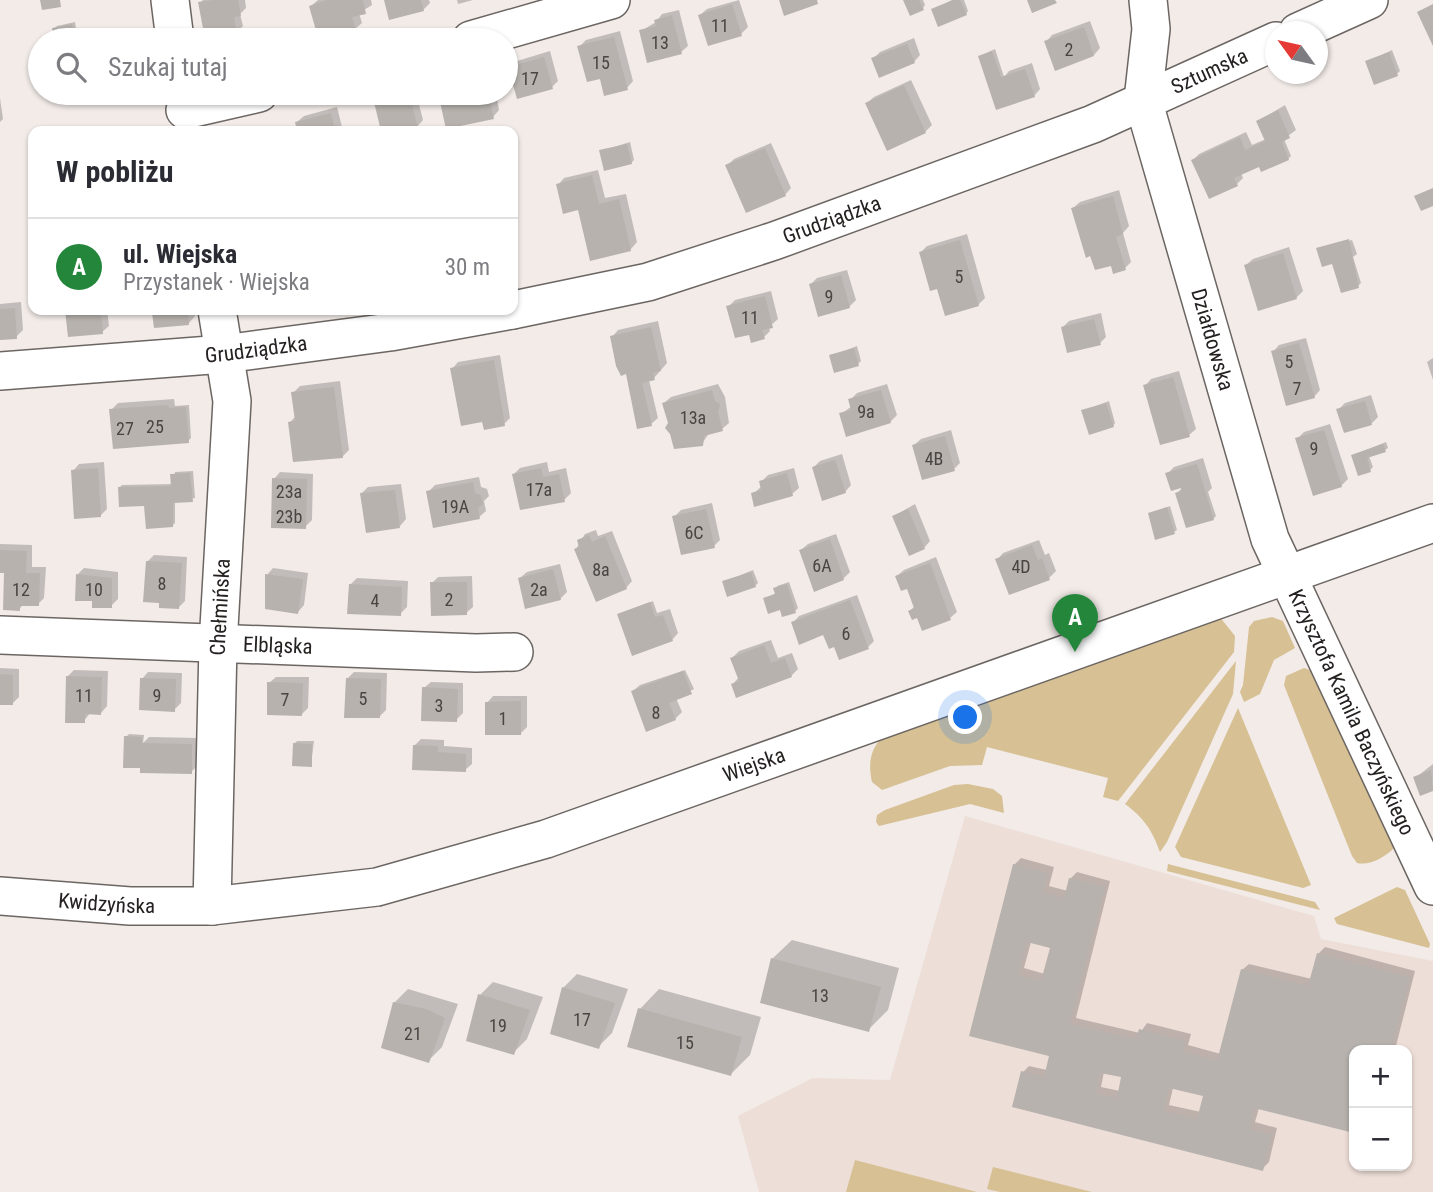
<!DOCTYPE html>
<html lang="pl">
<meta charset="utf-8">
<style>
body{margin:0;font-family:"Roboto Condensed",sans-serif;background:#f2f2f3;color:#2b2b33}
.controls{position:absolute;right:21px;bottom:21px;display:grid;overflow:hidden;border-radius:14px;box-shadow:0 2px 5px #0004}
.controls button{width:63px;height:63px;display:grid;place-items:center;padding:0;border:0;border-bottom:2px solid #e1e1e2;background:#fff;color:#2b2b33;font:35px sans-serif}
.compass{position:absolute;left:1265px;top:21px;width:63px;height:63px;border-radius:50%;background:#fff;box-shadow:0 2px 5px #0004;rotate:303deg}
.you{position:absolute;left:966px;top:718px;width:24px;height:24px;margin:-18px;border:5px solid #fff;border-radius:50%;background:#1a73e8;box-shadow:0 0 0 10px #1a73e833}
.badge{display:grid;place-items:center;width:46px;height:46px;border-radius:50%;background:#23863b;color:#fff;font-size:23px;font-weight:700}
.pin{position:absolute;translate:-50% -58px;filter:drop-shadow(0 2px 4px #0008)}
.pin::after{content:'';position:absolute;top:37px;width:24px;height:21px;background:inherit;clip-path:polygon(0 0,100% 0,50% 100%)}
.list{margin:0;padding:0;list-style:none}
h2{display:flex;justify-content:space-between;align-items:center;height:91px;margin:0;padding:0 28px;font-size:30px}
h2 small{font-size:23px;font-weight:400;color:#7c7c81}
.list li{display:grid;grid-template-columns:46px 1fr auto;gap:21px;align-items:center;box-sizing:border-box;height:98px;padding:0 28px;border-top:2px solid #e1e1e2}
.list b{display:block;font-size:26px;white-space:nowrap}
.list p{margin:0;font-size:23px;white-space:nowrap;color:#7c7c81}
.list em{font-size:23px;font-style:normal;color:#7c7c81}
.icon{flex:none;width:38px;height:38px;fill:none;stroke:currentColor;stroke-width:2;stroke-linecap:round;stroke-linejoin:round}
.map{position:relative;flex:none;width:1433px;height:1192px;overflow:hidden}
.search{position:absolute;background:#fff;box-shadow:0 2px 5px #0004;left:28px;top:28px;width:490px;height:77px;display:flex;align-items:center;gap:18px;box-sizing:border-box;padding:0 24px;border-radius:38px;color:#7c7c81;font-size:26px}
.panel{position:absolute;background:#fff;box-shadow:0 2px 5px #0004;left:28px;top:126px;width:490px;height:189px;border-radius:14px}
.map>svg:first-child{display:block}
</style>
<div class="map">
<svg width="1433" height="1192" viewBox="0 0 1433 1192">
<rect width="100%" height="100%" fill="#f2ebe8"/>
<path fill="#eeded8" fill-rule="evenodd" d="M965 816 1314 916 1321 939 1433 961V1192H759L738 1116 813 1078 890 1080ZM1354 1050H1407V1166H1354Z"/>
<g fill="#d6c094">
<path d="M1219 616 1235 636 1234 652 1118 801 1103 797 1108 778 987 747 982 765 950 766 882 790 872 782C868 763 870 750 883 736Z"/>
<path d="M1272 617 1283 621 1295 648 1274 660 1260 694 1244 702 1240 692 1243 685 1249 627 1254 621Z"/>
<path d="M1236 661 1233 694 1167 842 1160 852C1152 830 1144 818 1125 804Z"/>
<path d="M1304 668 1316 672 1394 835V848C1385 857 1370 866 1357 863L1352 856 1284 685 1286 676Z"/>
<path d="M1238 708 1311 885 1303 888 1181 857 1175 847Z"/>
<path d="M968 784 993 789 1002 796 1004 813 970 804 879 826 876 822 877 815 885 810 954 785Z"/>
<path d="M1168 864 1315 902 1320 910 1167 871Z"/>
<path d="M1397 887 1405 890 1430 944 1429 948 1337 924 1334 918Z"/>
<path d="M855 1160 977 1192H846Z"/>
<path d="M993 1167 1092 1192H1000L987 1189Z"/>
</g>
<g fill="#0003" fill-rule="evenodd">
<path d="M203 0H245L246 8 240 14 243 26 236 33 200 3Z"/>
<path d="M318 0H371L372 5 359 13 362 23 355 29 311 6Z"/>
<path d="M386 0H429L430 3 423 10Z"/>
<path d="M457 0H473L458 4Z"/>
<path d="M739 0 748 27 741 34 700 15 707 9Z"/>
<path d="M905 0H923L925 5 923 8Z"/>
<path d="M952 0H964L968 11 966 14 933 10Z"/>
<path d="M679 10 688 46 681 52 641 31 656 22 662 14Z"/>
<path d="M1090 21 1100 48 1094 55 1056 68 1046 42 1052 35Z"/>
<path d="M75 22 78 40H56L54 29 57 26Z"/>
<path d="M110 31 112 40H85L88 35Z"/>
<path d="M620 31 633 81 627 88 601 77 579 47 586 40Z"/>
<path d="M914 38 920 55 914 62 873 59 880 52Z"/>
<path d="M995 49 1004 77 1009 71 1032 63 1040 89 1034 96 997 108 980 56Z"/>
<path d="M1392 50 1400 71 1397 74 1367 62Z"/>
<path d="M550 51 558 81 552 87 510 67 517 61Z"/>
<path d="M911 80 932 125 925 132 867 103 874 97Z"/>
<path d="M394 93H416L423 120 417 127 383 131 376 102 382 96Z"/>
<path d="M440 93H496L499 110 493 117 447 127Z"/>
<path d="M0 98 3 119 0 122Z"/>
<path d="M1285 105 1296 130 1284 139 1291 156 1288 159 1260 165 1241 173 1243 178 1237 184 1193 160 1199 154 1246 132 1252 145 1266 139 1258 121Z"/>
<path d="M337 107 343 131H299L297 122 304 116Z"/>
<path d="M275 128V131H241Z"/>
<path d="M630 142 634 160 631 163 601 151Z"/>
<path d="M771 143 791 188 785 195 728 165 734 159Z"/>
<path d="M598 170 605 198 626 194 637 242 631 249 591 258 579 208 558 185 564 178Z"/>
<path d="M1119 190 1129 226 1123 233 1131 262 1125 268 1112 264 1073 208 1080 202Z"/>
<path d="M967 234 985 298 978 305 938 286 921 252 927 246Z"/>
<path d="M1352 240 1357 254 1353 257 1361 283 1358 286 1319 249Z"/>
<path d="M1289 247 1303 291 1296 298 1246 265 1253 259Z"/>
<path d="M847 270 856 300 849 307 811 284 817 278Z"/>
<path d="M771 291 778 319 769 327 770 331 764 337 750 332 728 307 735 300Z"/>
<path d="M21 302 23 330 16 337 0 338V304Z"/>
<path d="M67 310H107L109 326 102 332 70 335Z"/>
<path d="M158 310H195V316L189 323 154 314Z"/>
<path d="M1101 313 1106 337 1100 343 1063 327 1069 321Z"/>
<path d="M658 321 667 363 654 378 649 380 658 418 651 424 612 337 618 330Z"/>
<path d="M1306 338 1320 390 1314 397 1273 352 1279 345Z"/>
<path d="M857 346 861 361 858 364 831 356Z"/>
<path d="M500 355 510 418 504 424 484 420 452 369 458 362Z"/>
<path d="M1433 358V380L1427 362Z"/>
<path d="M1179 371 1196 429 1189 435 1145 386 1151 379Z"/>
<path d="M340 381 349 450 342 457 295 461 289 423 296 416 293 393 300 386Z"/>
<path d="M718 384 725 397 729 423 722 429 709 433 702 444 670 423 664 403 671 397Z"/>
<path d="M887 384 897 415 890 422 841 414 852 406 850 400 857 393Z"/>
<path d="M1371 395 1378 417 1371 424 1338 410 1345 403Z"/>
<path d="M174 399 175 406 189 405 191 438 188 441 111 410 118 403Z"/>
<path d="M1109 401 1115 423 1113 426 1083 411Z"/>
<path d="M1330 424 1348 479 1341 486 1297 439 1304 432Z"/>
<path d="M951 430 960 463 954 469 914 445 921 439Z"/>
<path d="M1386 442 1388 448 1385 450 1369 456 1373 467 1370 470 1353 455Z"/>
<path d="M842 454 851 485 845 492 814 467 820 461Z"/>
<path d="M1203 458 1212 488 1208 492 1216 516 1213 519 1177 493 1186 484 1167 474 1174 467Z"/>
<path d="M104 462 107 509 100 516 73 471 79 464Z"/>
<path d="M547 462 549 472 566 468 571 493 564 500 514 474 520 468Z"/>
<path d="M794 468 799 488 792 494H753L762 486 761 482 768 475Z"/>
<path d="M193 471 195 498 175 501V523L172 526 146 504 119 488 122 485 173 484 175 472Z"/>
<path d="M280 472 313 474 312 520 305 527 274 479Z"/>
<path d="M479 477 481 487 487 489 489 496 484 501 486 511 479 517 428 492 435 485Z"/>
<path d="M401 484 406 519 400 526 362 493 368 487Z"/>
<path d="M712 503 720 540 714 546 674 517 681 510Z"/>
<path d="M915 504 930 541 924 548 894 516Z"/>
<path d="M1170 506 1177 530 1174 532 1150 514Z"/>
<path d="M596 530 598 536 612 531 632 581 626 588 576 549 585 534Z"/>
<path d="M836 534 850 572 843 579 801 550 808 544Z"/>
<path d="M1039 540 1045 555 1049 553 1056 571 1049 578 1010 593 997 560 1003 553Z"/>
<path d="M0 544 32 545V567H46L44 598 38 604H24L19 609 6 571H0Z"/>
<path d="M154 555 187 557 185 601 178 608 147 562Z"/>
<path d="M936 557 957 612 950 618 918 616 910 611 915 606 908 587 897 576 904 570Z"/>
<path d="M560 564 567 592 560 599 520 578 527 572Z"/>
<path d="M84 568 118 572V599L111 606 93 600 78 574Z"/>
<path d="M273 568 308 573 304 605 298 612 267 575Z"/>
<path d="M753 570 758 583 755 586 724 582Z"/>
<path d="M472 576 473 607 466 613 432 583 438 577Z"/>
<path d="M357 578 408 581 407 607 400 614 350 585Z"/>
<path d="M789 582 798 608 795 611 765 599 776 593 777 586Z"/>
<path d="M857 595 874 641 868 647 835 645 824 633 793 623 799 616Z"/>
<path d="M653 601 657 613 670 609 678 633 672 640 619 614Z"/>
<path d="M771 640 778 658 792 653 798 669 791 676 733 684 739 677 732 658 739 651Z"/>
<path d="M0 668 19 669V697L12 704 0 703Z"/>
<path d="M74 670 108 671 107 706 101 713H90L84 721 68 676Z"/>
<path d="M685 670 694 689 676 698 682 712 675 719 633 691 640 685Z"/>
<path d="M148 672 182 673 181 703 174 710 142 679Z"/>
<path d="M354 672 387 673 386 710 379 717 347 679Z"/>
<path d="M276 677H309L308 708 302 714 269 683Z"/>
<path d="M431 682 463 683V713L456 720 424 688Z"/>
<path d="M493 696H527V727L521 733 487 703Z"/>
<path d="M129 734 144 735 143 743 149 737 198 738V765L191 772 126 737Z"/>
<path d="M421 739 444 740V746L472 748V764L465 770 414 746Z"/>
<path d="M297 741H314L311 765 294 744Z"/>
<path d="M1433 764V789L1421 793 1415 778Z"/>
<path d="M1021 858 1054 867 1049 886 1068 891 1071 878 1077 872 1110 881 1076 1018 1140 1033 1147 1023 1191 1034 1188 1045 1221 1054 1242 970 1249 964 1312 979 1319 953 1325 947 1415 971 1395 1050H1354V1131L1259 1108 1255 1122 1277 1128 1269 1162 1262 1169 1023 1072 1029 1066 1047 1070 1051 1055 971 1034 1014 865ZM1031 942 1052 947 1045 974 1024 968ZM1104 1072 1123 1075 1120 1091 1101 1087ZM1173 1088 1205 1095 1201 1112 1169 1105Z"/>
<path d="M792 940 899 968 888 1010 868 1030 772 959Z"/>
<path d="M577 974 628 989 612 1033 598 1047 563 988Z"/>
<path d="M493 982 543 997 527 1039 513 1053 480 995Z"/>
<path d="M408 989 458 1004 442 1047 428 1061 394 1003Z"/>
<path d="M659 989 761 1017 750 1055 731 1074 640 1009Z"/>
</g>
<g fill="#b7b2ad" fill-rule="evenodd">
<path d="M40 0H60L61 7 42 10Z"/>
<path d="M214 0H238L241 16 234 17 237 35 205 39 198 2Z"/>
<path d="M327 0H363L366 14 352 17 356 31 325 39 323 33 317 34 309 6Z"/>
<path d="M384 0H421L424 11 389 20Z"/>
<path d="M779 0H817L818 4 784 16Z"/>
<path d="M903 0H919L924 10 910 16Z"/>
<path d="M953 0H960L967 15 938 27 931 9Z"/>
<path d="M1027 0H1055L1057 3 1032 13Z"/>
<path d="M732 4 742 36 708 46 698 15Z"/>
<path d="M1433 4V46L1417 12Z"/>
<path d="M672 15 682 54 647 63 639 30 656 26 654 20Z"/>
<path d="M72 24 76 40H54L52 28Z"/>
<path d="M1084 27 1094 56 1055 71 1044 41Z"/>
<path d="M107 33 109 40H83V37Z"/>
<path d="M614 37 628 90 604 96 600 79 587 82 577 46Z"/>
<path d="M907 44 915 63 879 78 871 58Z"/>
<path d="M992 51 1001 77 1025 69 1035 97 996 110 978 56Z"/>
<path d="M1389 52 1398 76 1374 85 1365 61Z"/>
<path d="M544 57 553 89 517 99 508 67Z"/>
<path d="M904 85 926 133 887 151 865 103Z"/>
<path d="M409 93 418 128 381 131 374 102Z"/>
<path d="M438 93H488L494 119 446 129Z"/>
<path d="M1278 110 1290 138 1282 142 1289 160 1261 172 1259 167 1234 178 1238 186 1209 199 1191 160 1240 137 1245 150 1265 141 1256 121Z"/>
<path d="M331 113 335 131H297L295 122Z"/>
<path d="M627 144 632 164 604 171 599 150Z"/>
<path d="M765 148 786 196 746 213 725 165Z"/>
<path d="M592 175 599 204 619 199 631 251 590 261 578 210 563 214 556 184Z"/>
<path d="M1433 188V206L1421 211 1414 196Z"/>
<path d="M1113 196 1123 234 1116 237 1126 270 1113 274 1111 266 1095 270 1090 256 1086 258 1071 208Z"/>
<path d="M1349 239 1359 288 1341 293 1332 264 1322 267 1316 248Z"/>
<path d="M960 240 979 306 945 316 937 289 930 291 919 252Z"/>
<path d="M1283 253 1297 299 1258 311 1244 265Z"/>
<path d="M841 275 850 308 818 317 809 284Z"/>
<path d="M765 296 773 328 762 330 765 339 751 343 749 335 735 338 726 306Z"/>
<path d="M15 308 17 339 0 340V309Z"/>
<path d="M65 310H101L103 334 68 337Z"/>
<path d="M162 310H188L189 325 154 328 152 313Z"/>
<path d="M1094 319 1101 345 1067 353 1061 327Z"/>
<path d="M651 327 661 371 653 373 655 380 642 383 652 426 637 429 626 374 621 376 616 366 610 336Z"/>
<path d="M1299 343 1315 398 1286 406 1271 351Z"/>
<path d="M854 348 859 366 834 373 829 355Z"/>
<path d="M494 360 505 426 484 430 482 422 461 426 450 368Z"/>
<path d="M1173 377 1190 437 1160 445 1143 385Z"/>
<path d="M334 387 343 458 293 462 288 422 295 421 291 392Z"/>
<path d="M712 390 715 401 720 404 718 412 723 431 704 436 703 446 674 449 670 434 665 428 668 423 662 403Z"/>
<path d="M881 390 891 423 846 437 839 413 851 410 848 399Z"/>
<path d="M1365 401 1372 425 1344 433 1336 409Z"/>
<path d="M1106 403 1114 427 1089 435 1081 410Z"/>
<path d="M168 405 169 408 186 407 189 443 113 449 109 409Z"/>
<path d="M1324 430 1342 487 1313 496 1295 438Z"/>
<path d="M945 436 955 471 922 480 912 445Z"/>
<path d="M1383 444 1386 452 1367 458 1371 472 1358 476 1351 455Z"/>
<path d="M835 460 846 493 822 501 812 467Z"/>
<path d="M1197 464 1214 520 1186 528 1175 493 1181 491V488L1171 491 1165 473Z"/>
<path d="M98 468 101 517 74 519 71 470Z"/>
<path d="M541 468 543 477 559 474 565 502 520 510 512 474Z"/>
<path d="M190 473 193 502 173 503V527L146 529 144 506 119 507 118 487 171 486 170 474Z"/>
<path d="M787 473 793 496 754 507 751 493 761 490 759 481Z"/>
<path d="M272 478 307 479 306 529 271 528Z"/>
<path d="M473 482 475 493 481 495 483 504 478 508 480 519 433 528 426 491Z"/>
<path d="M395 490 400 528 366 533 360 493Z"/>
<path d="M1167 507 1175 534 1155 540 1148 513Z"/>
<path d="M706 509 715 548 681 555 672 516Z"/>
<path d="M908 509 925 549 909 556 892 516Z"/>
<path d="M589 535 592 542 605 536 627 589 596 602 574 549 579 547 577 540Z"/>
<path d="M830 539 844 580 814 592 799 550Z"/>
<path d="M1032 545 1038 560 1042 558 1050 580 1009 595 995 559Z"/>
<path d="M0 550 27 551 26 573H40L39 606H20V611L3 610 4 573H0Z"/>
<path d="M146 561 182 563 179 609 159 608V603L143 602Z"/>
<path d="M930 563 951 620 922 631 917 618 912 620 908 611 914 608 907 589 901 591 895 576Z"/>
<path d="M553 569 561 600 525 609 518 578Z"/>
<path d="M751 572 756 587 727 597 722 581Z"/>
<path d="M76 574 112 578V608H92V601H75Z"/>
<path d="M265 574 303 579 298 614 265 609Z"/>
<path d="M430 582H467V615L431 616Z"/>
<path d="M349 584 402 587 401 616 347 614Z"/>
<path d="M787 584 796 613 782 617 780 610 768 614 763 598 775 594 773 588Z"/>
<path d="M850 600 869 649 839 660 834 647 829 649 823 635 799 645 791 622Z"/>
<path d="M650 602 655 617 663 615 673 641 632 656 617 614Z"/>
<path d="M764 645 771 663 785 658 792 677 736 698 731 684 739 681 730 658Z"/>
<path d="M683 671 692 694 669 703 676 720 646 732 631 691Z"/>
<path d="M0 674 13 675V705H0Z"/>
<path d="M66 676 102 677 101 715 85 714V723H65Z"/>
<path d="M140 678 176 679 175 712 139 710Z"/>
<path d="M346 678 381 679 380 718H344Z"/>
<path d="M267 682 303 683 302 716 267 715Z"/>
<path d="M422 687 458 689 457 722 421 721Z"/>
<path d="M521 701V735H485V702Z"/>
<path d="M124 736 142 737V743L192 744V774L140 773V768H123Z"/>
<path d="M293 743 312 744V767L292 766Z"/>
<path d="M413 745 438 746V752L466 754V772L412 770Z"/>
<path d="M1431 770 1433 791 1420 796 1413 777Z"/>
<path d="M1013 864 1048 873 1043 892 1064 898 1069 878 1105 887 1070 1024 1136 1039 1139 1029 1186 1041 1183 1051 1217 1061 1241 969 1308 986 1317 953 1410 977 1391 1050H1354V1133L1254 1108 1250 1129 1272 1135 1263 1171 1012 1107 1021 1071 1044 1077 1049 1056 969 1036ZM1027 942 1050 948 1041 981 1018 975ZM1100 1073 1121 1077 1117 1098 1096 1094ZM1169 1088 1203 1096 1197 1119 1164 1111Z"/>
<path d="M771 958 881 987 869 1032 760 1003Z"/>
<path d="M562 987 615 1003 599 1049 550 1034Z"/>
<path d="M478 994 530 1010 514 1055 466 1041Z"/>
<path d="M393 1002 426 1009 445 1018 429 1063 381 1048Z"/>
<path d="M638 1008 742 1037 731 1076 627 1047Z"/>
</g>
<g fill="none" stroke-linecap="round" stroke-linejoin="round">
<defs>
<g id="minor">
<path d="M170 0 175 40"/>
<path id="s1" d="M1148 0 1151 29 1143 100 1270 539 1433 886"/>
<path d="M1298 32 1369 0"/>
<path d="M471 40 611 0"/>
<path d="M185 110 259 93"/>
<path id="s2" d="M513 310 648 282 774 241 1093 124 1276 41"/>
<path id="s3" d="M0 371 224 354 390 332 512 310"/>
<path id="s4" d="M0 635 476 653 514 652"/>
<path id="s5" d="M0 896 130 906H212L377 887 546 839 1433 523"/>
<path id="s6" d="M212 906 218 645 232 401 217 310"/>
</g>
</defs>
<use href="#minor" stroke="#6c6663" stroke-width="40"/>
<use href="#minor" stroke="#fff" stroke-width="37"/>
</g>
<g text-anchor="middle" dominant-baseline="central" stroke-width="5" stroke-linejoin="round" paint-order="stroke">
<g font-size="18" fill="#494543">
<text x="720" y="25">11</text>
<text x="660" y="42">13</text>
<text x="1069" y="49">2</text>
<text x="601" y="62">15</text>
<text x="530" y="78">17</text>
<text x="959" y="276">5</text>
<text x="829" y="296">9</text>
<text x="750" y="317">11</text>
<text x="1289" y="361">5</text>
<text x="1297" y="388">7</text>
<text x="866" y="411">9a</text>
<text x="693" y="417">13a</text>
<text x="155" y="426">25</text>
<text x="125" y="428">27</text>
<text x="1314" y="448">9</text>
<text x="934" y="458">4B</text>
<text x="539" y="489">17a</text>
<text x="289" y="491">23a</text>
<text x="455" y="506">19A</text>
<text x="289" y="516">23b</text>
<text x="694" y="532">6C</text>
<text x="822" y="565">6A</text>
<text x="1021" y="566">4D</text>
<text x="601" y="569">8a</text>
<text x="162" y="583">8</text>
<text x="21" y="589">12</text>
<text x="94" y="589">10</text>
<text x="539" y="589">2a</text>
<text x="449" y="599">2</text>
<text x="375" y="600">4</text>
<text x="846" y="633">6</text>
<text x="84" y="695">11</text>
<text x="157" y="695">9</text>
<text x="363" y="698">5</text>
<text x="285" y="699">7</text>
<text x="439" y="705">3</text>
<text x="656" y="712">8</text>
<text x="503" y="718">1</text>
<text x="820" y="995">13</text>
<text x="582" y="1019">17</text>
<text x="498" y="1025">19</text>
<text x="413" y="1033">21</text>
<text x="685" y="1042">15</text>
</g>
<g font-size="21" fill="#242120" stroke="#f2ebe8">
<text stroke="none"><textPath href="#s2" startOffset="738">Sztumska</textPath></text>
<text stroke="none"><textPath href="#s2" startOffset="332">Grudziądzka</textPath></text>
<text stroke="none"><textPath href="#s1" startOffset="350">Działdowska</textPath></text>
<text stroke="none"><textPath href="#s3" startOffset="257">Grudziądzka</textPath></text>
<text stroke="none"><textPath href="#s6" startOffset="299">Chełmińska</textPath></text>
<text stroke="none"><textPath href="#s4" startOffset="278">Elbląska</textPath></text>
<text stroke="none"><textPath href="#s1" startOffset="749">Krzysztofa Kamila Baczyńskiego</textPath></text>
<text stroke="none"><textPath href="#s5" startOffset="775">Wiejska</textPath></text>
<text stroke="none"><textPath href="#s5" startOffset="107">Kwidzyńska</textPath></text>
</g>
</g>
</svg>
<div class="controls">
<button>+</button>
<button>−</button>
</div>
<svg class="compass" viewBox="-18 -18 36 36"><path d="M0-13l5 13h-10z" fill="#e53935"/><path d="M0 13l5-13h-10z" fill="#7c7c81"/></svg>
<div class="you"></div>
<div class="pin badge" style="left:1075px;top:652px">A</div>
<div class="search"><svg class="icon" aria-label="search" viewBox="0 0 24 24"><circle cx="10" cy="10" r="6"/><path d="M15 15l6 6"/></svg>Szukaj tutaj</div>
<section class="panel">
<h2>W pobliżu<small></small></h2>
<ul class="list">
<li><span class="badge">A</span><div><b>ul. Wiejska</b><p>Przystanek · Wiejska</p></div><em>30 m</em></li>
</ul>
</section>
</div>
